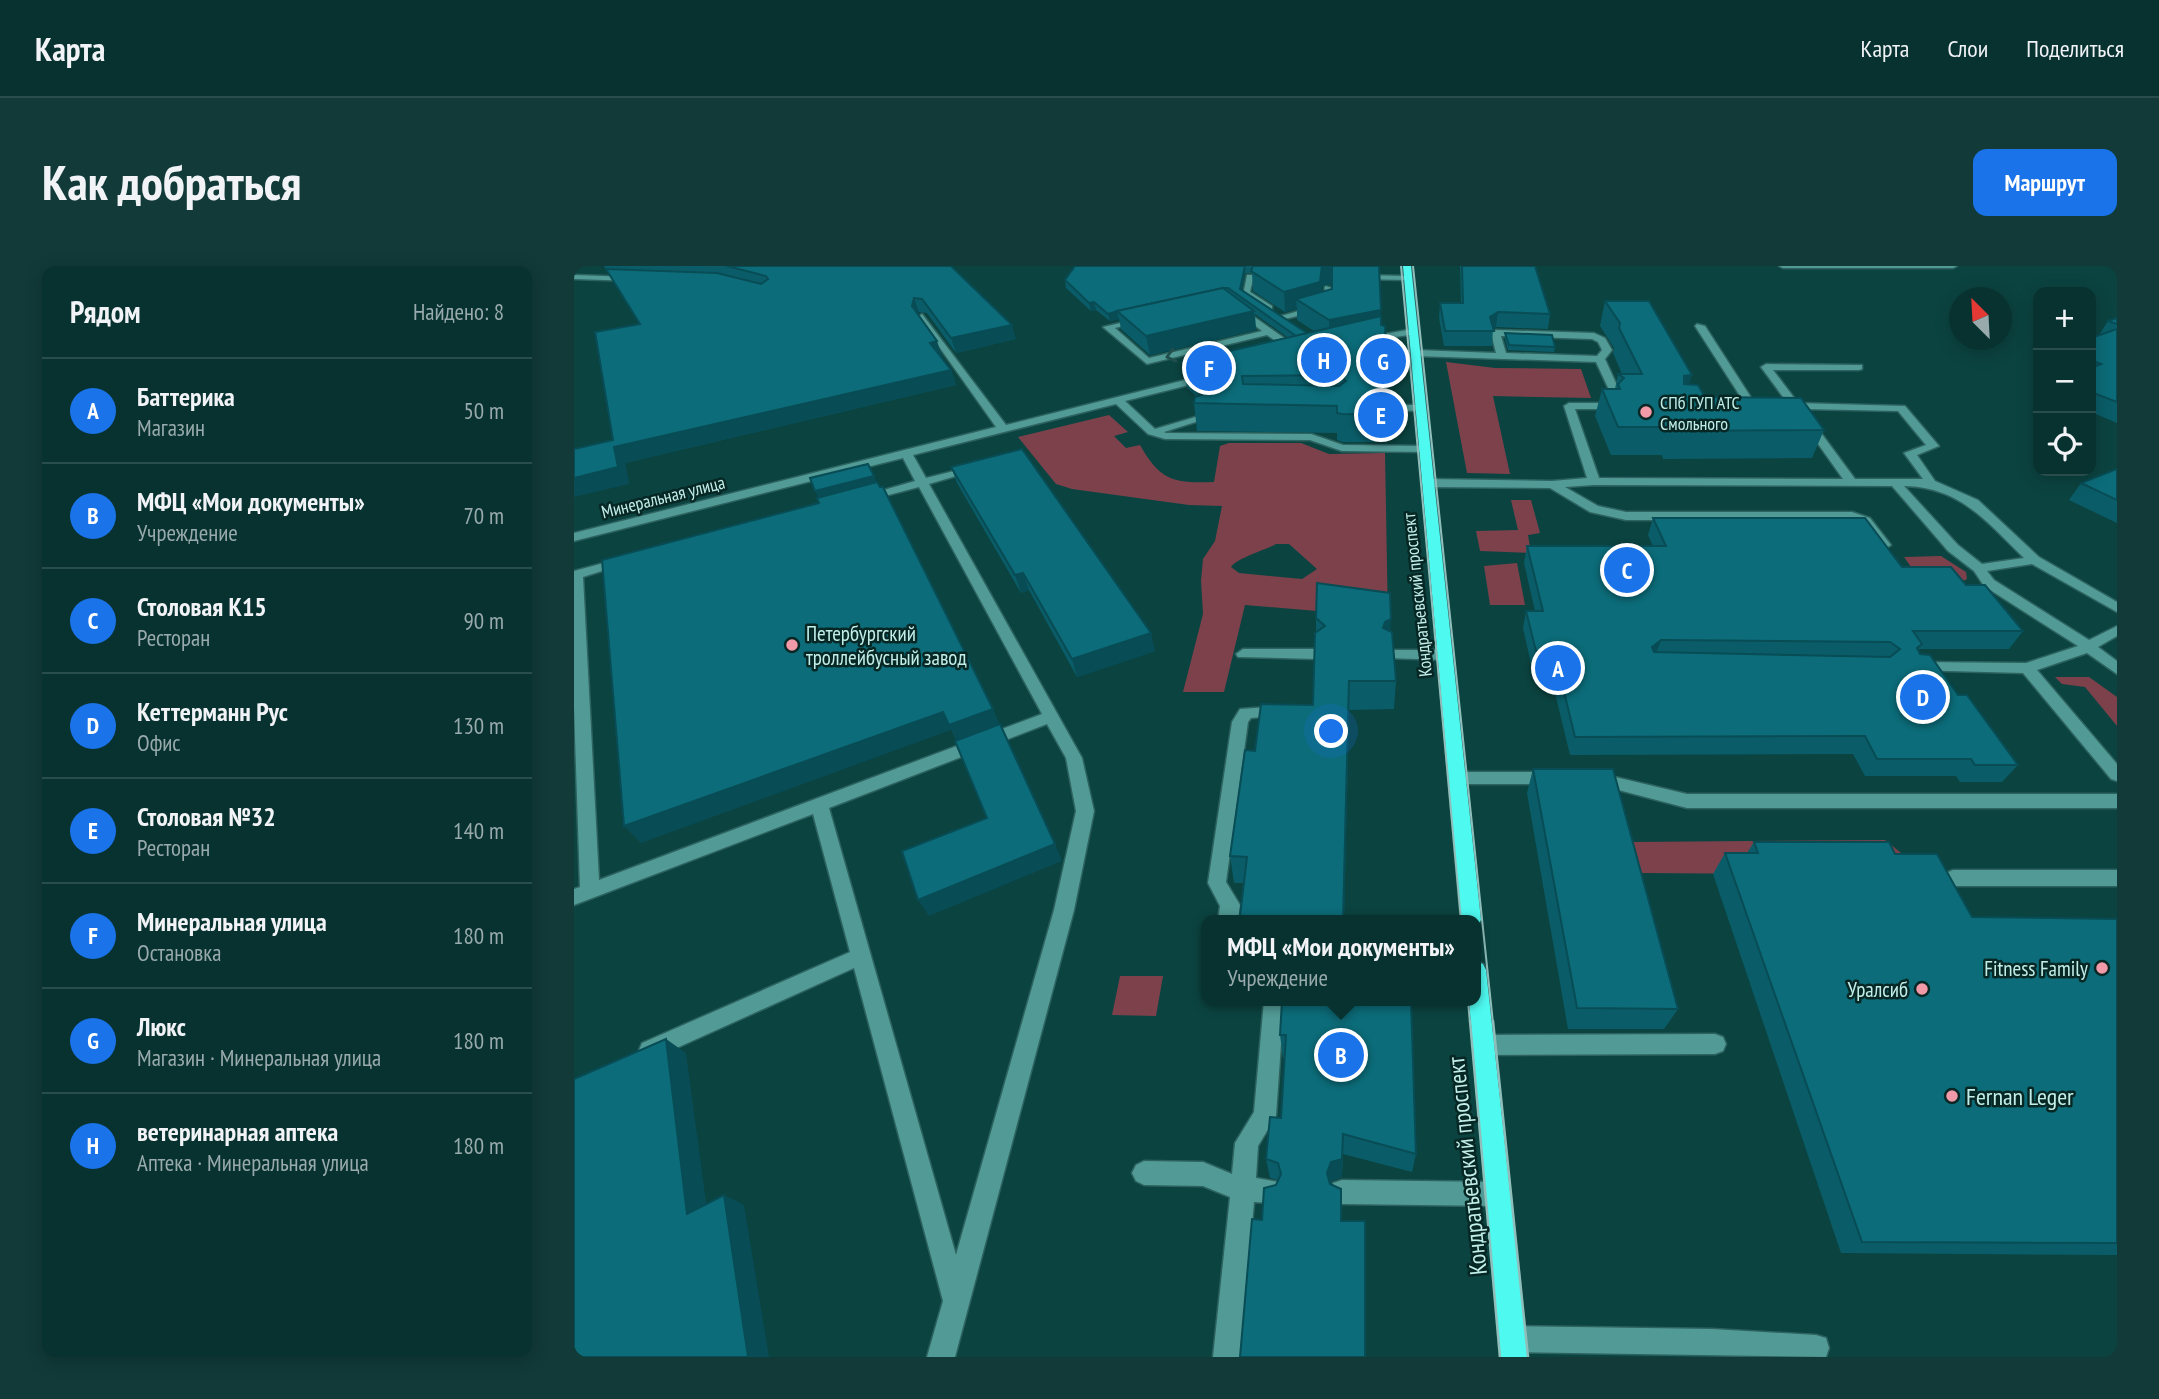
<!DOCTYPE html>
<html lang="ru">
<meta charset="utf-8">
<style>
body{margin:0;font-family:"PT Sans Narrow",sans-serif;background:#113a38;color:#f1f3f6}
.controls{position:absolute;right:21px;top:21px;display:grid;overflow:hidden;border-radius:14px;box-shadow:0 4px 18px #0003}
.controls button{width:63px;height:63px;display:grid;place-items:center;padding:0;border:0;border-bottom:2px solid #294d4c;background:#083230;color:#f1f3f6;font:35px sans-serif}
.compass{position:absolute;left:1375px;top:21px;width:63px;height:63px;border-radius:50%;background:#083230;box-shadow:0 4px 18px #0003;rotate:336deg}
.you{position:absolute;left:758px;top:466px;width:24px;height:24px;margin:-18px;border:5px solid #fff;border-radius:50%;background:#1a73e8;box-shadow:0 0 0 10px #1a73e833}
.badge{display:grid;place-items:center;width:46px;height:46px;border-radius:50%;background:#1a73e8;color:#fff;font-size:23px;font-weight:700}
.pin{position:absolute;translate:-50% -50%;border:4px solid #fff;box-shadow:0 2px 7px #0006}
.popup{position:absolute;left:627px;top:649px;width:280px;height:91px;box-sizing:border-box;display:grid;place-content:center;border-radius:14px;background:#083230;filter:drop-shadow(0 2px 5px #0005);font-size:23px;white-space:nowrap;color:#98aaab}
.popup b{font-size:26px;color:#f1f3f6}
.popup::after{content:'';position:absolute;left:50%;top:100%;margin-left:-14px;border:14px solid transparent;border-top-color:#083230}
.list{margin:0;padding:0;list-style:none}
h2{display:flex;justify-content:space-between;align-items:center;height:91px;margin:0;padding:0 28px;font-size:30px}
h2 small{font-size:23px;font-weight:400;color:#98aaab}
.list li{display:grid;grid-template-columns:46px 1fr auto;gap:21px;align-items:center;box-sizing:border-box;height:105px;padding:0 28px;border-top:2px solid #294d4c}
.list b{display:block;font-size:26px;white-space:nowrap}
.list p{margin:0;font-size:23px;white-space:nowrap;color:#98aaab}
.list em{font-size:23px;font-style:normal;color:#98aaab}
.icon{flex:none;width:38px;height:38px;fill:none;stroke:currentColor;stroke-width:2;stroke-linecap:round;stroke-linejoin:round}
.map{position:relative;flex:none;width:1543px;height:1091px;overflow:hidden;border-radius:14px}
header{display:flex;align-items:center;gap:42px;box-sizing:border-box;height:98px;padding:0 35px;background:#083230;border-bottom:2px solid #294d4c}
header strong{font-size:33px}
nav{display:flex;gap:38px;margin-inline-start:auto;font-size:24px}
.intro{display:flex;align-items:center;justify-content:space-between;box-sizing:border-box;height:168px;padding:0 42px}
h1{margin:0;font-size:49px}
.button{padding:18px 32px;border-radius:14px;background:#1a73e8;color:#fff;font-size:24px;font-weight:700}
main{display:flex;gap:42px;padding:0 42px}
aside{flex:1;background:#083230;border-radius:14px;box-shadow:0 4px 18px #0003}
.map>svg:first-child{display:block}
</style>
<header>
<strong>Карта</strong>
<nav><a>Карта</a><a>Слои</a><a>Поделиться</a></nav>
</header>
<div class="intro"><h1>Как добраться</h1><a class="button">Маршрут</a></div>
<main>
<aside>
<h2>Рядом<small>Найдено: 8</small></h2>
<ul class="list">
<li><span class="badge">A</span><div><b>Баттерика</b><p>Магазин</p></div><em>50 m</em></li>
<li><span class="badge">B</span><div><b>МФЦ «Мои документы»</b><p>Учреждение</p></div><em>70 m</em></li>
<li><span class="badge">C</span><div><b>Столовая К15</b><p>Ресторан</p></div><em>90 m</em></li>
<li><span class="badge">D</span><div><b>Кеттерманн Рус</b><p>Офис</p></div><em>130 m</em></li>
<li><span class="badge">E</span><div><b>Столовая №32</b><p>Ресторан</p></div><em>140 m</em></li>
<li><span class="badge">F</span><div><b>Минеральная улица</b><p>Остановка</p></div><em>180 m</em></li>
<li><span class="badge">G</span><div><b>Люкс</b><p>Магазин · Минеральная улица</p></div><em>180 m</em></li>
<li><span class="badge">H</span><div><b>ветеринарная аптека</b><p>Аптека · Минеральная улица</p></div><em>180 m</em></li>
</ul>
</aside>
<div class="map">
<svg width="1543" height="1091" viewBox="0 0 1543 1091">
<rect width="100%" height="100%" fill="#0b4340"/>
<g fill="#7d414b" fill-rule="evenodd">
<path d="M872 96 921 102 1007 103 1017 132 919 130 936 208 893 207Z"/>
<path d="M535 149 554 166 540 170 552 182 566 179C587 216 600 217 640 216L646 180 655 177H727L755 188 811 187 814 355 743 345 671 339 650 426H609L629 348 627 315 629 293 641 275 648 240 615 239 498 223 482 218 444 171ZM702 278H715L743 303 728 313 665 307 657 301C663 292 689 285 702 278Z"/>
<path d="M937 234H957L966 267 954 269 957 287 906 285 902 265 944 264Z"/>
<path d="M1367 290 1392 306 1393 313 1383 318H1349L1330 291Z"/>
<path d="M943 297 951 339H916L910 300Z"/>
<path d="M1481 411H1515L1543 431V460L1511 421 1488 418Z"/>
<path d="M1311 574 1347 603 1333 609 1066 607 1058 576Z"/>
<path d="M546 710H589L582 750 538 749Z"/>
</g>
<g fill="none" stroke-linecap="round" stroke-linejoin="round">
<defs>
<g id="minor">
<path d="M1205 0H1383L1379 2H1209Z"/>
<path d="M0 9 59 11 63 13 59 15 0 13Z"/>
<path d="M673 9H705L702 13H679L676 26 698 40V44H692L669 29Z"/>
<path d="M783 9 834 10 838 12 834 14 780 13Z"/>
<path d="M751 20 758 22 756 42 707 54V50L749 38Z"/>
<path d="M662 38 727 84V88H721L693 69 573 98 529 61 572 51V55L541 62 575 92 688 65 659 43Z"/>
<path d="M348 48 432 159 635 108 639 109V113L551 135 581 163 645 144 650 147 590 166 592 167 737 168 769 179 851 180 857 183 851 186 768 185 736 174 591 173 574 168 542 138 339 189 352 212 400 200 406 203 355 218 508 492 520 545 500 644 381 1091H353L369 1035 280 702 76 794 68 791 65 784 68 777 276 686 239 548 0 639V623L6 621 0 441V305L52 291 59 295 9 311 25 614 468 448 345 221 288 236 282 232 341 215 329 192 0 275V267L422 161 344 51ZM473 458 492 492 502 545 480 644 382 989 255 542Z"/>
<path d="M1123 58 1131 60 1187 147 1186 149 1177 147 1121 60Z"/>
<path d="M839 63 844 66 842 68 787 76 782 73Z"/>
<path d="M922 64 1020 67 1031 72 1038 84 1031 93 1046 126 1037 128 1022 96 842 90 837 87 842 84 922 87 917 67ZM927 70 1018 73 1024 76 1028 84 1023 90 932 87Z"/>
<path d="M1192 98 1288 99V103L1285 104H1199L1224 137 1331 140 1365 180 1343 189 1361 215 1404 234 1465 291 1543 336V346L1458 298 1413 305 1420 314 1515 374 1543 360V370L1524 381 1543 395V408L1513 387 1463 404 1543 498V515L1537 513 1449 407 1336 404 1334 401 1336 398 1341 396 1452 397 1504 380 1410 320 1400 305 1374 285 1318 220 1020 219 991 221 1024 240 1052 246H1278L1296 252 1317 279 1311 283 1306 282 1288 258 1277 254H1052L1016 246 976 222 854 221 848 217 854 213 978 215 1013 212 990 140 995 137H1036L1041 140 1036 143H1001L1025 212 1269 213 1227 154 1232 151 1236 152 1281 213H1349L1330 187 1352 179 1324 145 1229 143 1231 150H1223L1187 101ZM1330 220C1386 221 1412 255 1450 292L1408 298 1384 279Z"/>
<path d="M812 139H847L852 142 847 145 808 144V140Z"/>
<path d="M669 383H742L749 388 742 393 664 391 662 388Z"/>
<path d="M817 384H872L879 389 872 394 812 392 810 389 812 386Z"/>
<path d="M708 440 716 445 714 449 677 452 674 456 652 616 666 639 664 654H644L646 640 634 617 658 456 666 443Z"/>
<path d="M884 506H978L986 512 978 518H884L876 512Z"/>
<path d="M1020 506 1113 528H1543V542H1113L1014 516 1012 512 1014 508Z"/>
<path d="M1379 604H1543V620H1379L1372 617 1370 612 1372 607Z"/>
<path d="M690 735H710L702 850 684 880 682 912 705 916 708 925 705 934 696 937 680 936 667 1091H639L656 931 629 920 570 919 562 915 558 907 562 899 570 895 629 896 658 908 661 877 680 846Z"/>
<path d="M1141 768 1149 771 1152 778 1149 785 1141 788 909 789 901 786 898 779 901 772 909 769Z"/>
<path d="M768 914 922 916 931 919 934 928 931 937 922 940 768 938 759 935 756 926 759 917Z"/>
<path d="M938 1060 1138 1063 1242 1069 1252 1072 1255 1082 1252 1091 938 1086 929 1082 925 1073 929 1064Z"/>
</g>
<g id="major">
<path d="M829 0H837L907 654 902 661V654H887Z"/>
<path d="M902 695 909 698 912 704 954 1091H926L895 735H902Z"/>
</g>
</defs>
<use href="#minor" stroke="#2c625f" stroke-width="3"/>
<use href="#major" stroke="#2c625f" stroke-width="3"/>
<use href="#minor" fill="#529a95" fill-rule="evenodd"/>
<use href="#major" fill="#4ef9f0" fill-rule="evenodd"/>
<g stroke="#90bfbb" stroke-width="2">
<path d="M827 0 887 654"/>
<path d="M839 0 919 757"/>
<path d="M894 735 896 757"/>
</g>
<g stroke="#90bfbb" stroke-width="2.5">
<path d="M896 755 926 1091"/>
<path d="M919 755 954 1091"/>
</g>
</g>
<g fill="#0a5d68" fill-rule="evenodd">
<path d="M30 0H377L442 73 382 87 353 47 345 46 344 49 368 90 367 91 377 104 382 119 51 197 55 218 39 174 65 58Z"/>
<path d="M501 0H805L806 50 814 149 813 176H769L763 174V167L623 165 620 137 622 130 613 122 609 96 713 71 681 48 682 64 576 89 547 63 545 53 536 55 522 44 517 45 492 22 491 14ZM671 7H678L679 25 711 46 723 43V54L740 65 733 67 668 24ZM758 18V23L747 26 748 20Z"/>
<path d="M886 0H961L976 48 974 63 922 61 919 63 918 80H870L865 52 866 37H887Z"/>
<path d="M1031 35 1115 118 1131 131 1250 164 1238 192 1089 193 1088 189H1037L1021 150 1028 123H1041L1044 108H1048L1039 87 1040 82 1026 60Z"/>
<path d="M1543 52V157L1517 146V72L1525 69 1534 55Z"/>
<path d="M931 67 981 81 980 86 934 84 931 73Z"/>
<path d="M377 201 581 385 503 411 455 324 447 327 383 217Z"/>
<path d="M1543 203V257L1495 234 1507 217Z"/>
<path d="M1079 252 1328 301 1392 319 1449 365 1435 383H1344L1346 388 1384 429 1444 499 1428 516H1386L1382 510H1291L1279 488 996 489 975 402H958L949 362 952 345H961L950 297 953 280H1079L1074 269Z"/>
<path d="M742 352 817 366 822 415 820 443 775 444 770 654H667L666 650 670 617H660L656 590 681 485 739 439 742 366Z"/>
<path d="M959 503 1104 743 1090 763H994L953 527Z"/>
<path d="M1180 576 1321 588 1398 651 1543 653V989L1267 987 1139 608 1151 587H1173Z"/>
<path d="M708 735 842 888 838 906 769 888 768 911 758 915 688 954 704 914 696 912 692 893 707 852 711 792H709L706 769Z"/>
</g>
<g fill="#084c55">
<path d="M671 0V7L667 30 666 23Z"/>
<path d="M748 0H758L759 18 748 20 746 36 722 33 723 43 711 46 710 26Z"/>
<path d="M340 32 345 46 343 55 338 40Z"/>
<path d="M520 36 522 44 517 45 515 37Z"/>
<path d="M807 44 806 65 755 75V54Z"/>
<path d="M680 45 682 64 576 89 572 70Z"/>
<path d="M543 46 545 53 536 55 534 48Z"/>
<path d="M924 46 922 61 915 66 916 51Z"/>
<path d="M438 59 442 73 382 87 377 72Z"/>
<path d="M363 75 368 90 361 92 356 77Z"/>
<path d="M377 104 382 119 51 197 55 218 0 231V212L40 181Z"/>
<path d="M1118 109 1110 135V110Z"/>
<path d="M813 110 812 136 806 138 807 111Z"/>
<path d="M645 114 648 138 625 137 623 120Z"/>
<path d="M300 210 305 222 247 237 241 225Z"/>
<path d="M449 307 455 324 447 327 441 309Z"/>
<path d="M817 353 816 382 809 362 811 356Z"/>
<path d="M577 367 581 385 503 411 498 393Z"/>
<path d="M1087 374 1081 391 1078 381Z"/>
<path d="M775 415 770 654H769Z"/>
<path d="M419 443 427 461 383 477 377 464 67 577 50 560 369 446Z"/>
<path d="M481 578 488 595 355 650 344 634Z"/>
<path d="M92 773 112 787 135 958 113 948Z"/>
<path d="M769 868 768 911 758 915 754 925 753 907Z"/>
<path d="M150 929 170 939 195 1091H174Z"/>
</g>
<g fill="#0c6c79" stroke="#084c55" stroke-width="2" fill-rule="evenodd">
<path d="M153 0H377L438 59 377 72 348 33 340 32 338 40 363 75 356 77 377 104 40 181 44 201 0 212V183L39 174 21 66 66 58 32 3 143 7 187 18 194 13 192 10Z"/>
<path d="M501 0H671L666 23 733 67 722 70 654 22H649L543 45H544L534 48 520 36 515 37 491 14Z"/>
<path d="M679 0H750H748L746 16 710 26 677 5Z"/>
<path d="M758 0H805L807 44 755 54 722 33 758 23Z"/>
<path d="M888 0H961L976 48 924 46 916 51 920 65H871L866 37H889Z"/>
<path d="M649 22 680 45 572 70 543 45Z"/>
<path d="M1031 35H1075L1118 109 1110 110V118L1124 119 1131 131 1227 132 1250 164 1098 165 1096 161H1044L1028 123H1046L1044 118 1050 112 1044 108H1068L1045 62 1046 57Z"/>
<path d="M807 50V59L811 60 813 110 807 111 806 117 813 120 814 149 768 148 763 147V140L620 137 621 131 652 121 654 118 645 114 623 120 625 108 609 96ZM765 109 772 115 765 120 669 118 668 110Z"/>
<path d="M1543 52V58L1534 55Z"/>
<path d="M1543 63V136L1517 126V102L1527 98 1517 94V72Z"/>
<path d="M931 67 978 69 981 81 935 79Z"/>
<path d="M448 183 577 367 498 393 449 307 441 309 377 201Z"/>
<path d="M294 198 300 210 241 225 236 212Z"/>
<path d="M1543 203V234L1507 217Z"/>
<path d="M303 216 306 221H309L419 443 375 459 369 446 50 560 28 294 245 237 243 232Z"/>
<path d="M1079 252H1291L1328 301H1377L1392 319H1411L1449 365H1339L1348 378 1343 382 1346 388 1356 389 1384 429H1393L1444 499H1401L1397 493H1303L1291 470 1001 471 980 385H962L952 345H969L953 280H1092ZM1087 374 1316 376 1326 383 1316 391 1080 386 1078 381Z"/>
<path d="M743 317 816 327 817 353 811 356 809 362 818 366 822 415H775L769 654H728V650H666L673 591 656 590 671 484 681 485 687 438 739 439 741 367 751 360 742 352Z"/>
<path d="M426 458 481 578 344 634 328 585 413 552 381 475Z"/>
<path d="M959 503H1039L1104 743 1003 742Z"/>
<path d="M1180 576H1315L1321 588H1363L1398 651 1543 653V977L1288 976 1151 587H1184Z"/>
<path d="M708 735H837L842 888 769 868 768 893 757 896 753 907 756 918 767 923V955H791V1091H666L678 953 688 954 690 922 702 919 707 908 704 897 692 893 696 851 707 852 712 769H706Z"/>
<path d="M92 773 113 948 150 929 174 1091H0V813Z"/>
</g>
<defs><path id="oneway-chevron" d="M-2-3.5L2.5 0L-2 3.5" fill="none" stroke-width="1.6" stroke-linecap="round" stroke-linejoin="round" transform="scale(1.75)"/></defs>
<use stroke="#214f4c" href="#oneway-chevron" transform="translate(597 90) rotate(166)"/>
<g fill="#f39aa8" stroke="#072725" stroke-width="2.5">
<circle cx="1072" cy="146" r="7"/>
<circle cx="218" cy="379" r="7"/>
<circle cx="1528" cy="702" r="7"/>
<circle cx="1348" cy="723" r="7"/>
<circle cx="1378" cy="830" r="7"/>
</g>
<g text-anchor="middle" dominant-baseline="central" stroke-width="5" stroke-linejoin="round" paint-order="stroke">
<g font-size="18" fill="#c2eeea" stroke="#072725" text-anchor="start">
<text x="1086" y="136">СПб ГУП АТС<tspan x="1086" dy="21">Смольного</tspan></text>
</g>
<g font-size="18" fill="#c2eeea" stroke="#072725">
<text transform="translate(89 231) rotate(-14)">Минеральная улица</text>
<text transform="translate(843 329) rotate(-96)">Кондратьевский проспект</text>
</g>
<g font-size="21" fill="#c2eeea" stroke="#072725" text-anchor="end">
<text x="232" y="367" text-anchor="start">Петербургский<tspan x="232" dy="24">троллейбусный завод</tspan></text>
<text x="1514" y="702">Fitness Family</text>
<text x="1334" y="723">Уралсиб</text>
</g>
<g font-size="24" fill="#c2eeea" stroke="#072725" text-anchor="start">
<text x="1392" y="830">Fernan Leger</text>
</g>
<g font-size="24" fill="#c2eeea" stroke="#072725">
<text transform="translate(893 900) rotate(-96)">Кондратьевский проспект</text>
</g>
</g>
</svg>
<div class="controls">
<button>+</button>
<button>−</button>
<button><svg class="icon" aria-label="locate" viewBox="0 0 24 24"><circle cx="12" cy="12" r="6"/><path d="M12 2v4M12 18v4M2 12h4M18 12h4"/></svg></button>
</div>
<svg class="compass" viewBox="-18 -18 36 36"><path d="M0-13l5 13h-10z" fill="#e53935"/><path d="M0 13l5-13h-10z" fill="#98aaab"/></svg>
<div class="you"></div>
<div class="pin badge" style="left:984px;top:402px">A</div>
<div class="pin badge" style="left:767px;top:789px">B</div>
<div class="popup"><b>МФЦ «Мои документы»</b>Учреждение</div>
<div class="pin badge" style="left:1053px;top:304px">C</div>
<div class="pin badge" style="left:1349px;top:431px">D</div>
<div class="pin badge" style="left:807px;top:149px">E</div>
<div class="pin badge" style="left:635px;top:102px">F</div>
<div class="pin badge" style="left:809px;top:95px">G</div>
<div class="pin badge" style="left:750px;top:94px">H</div>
</div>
</main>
